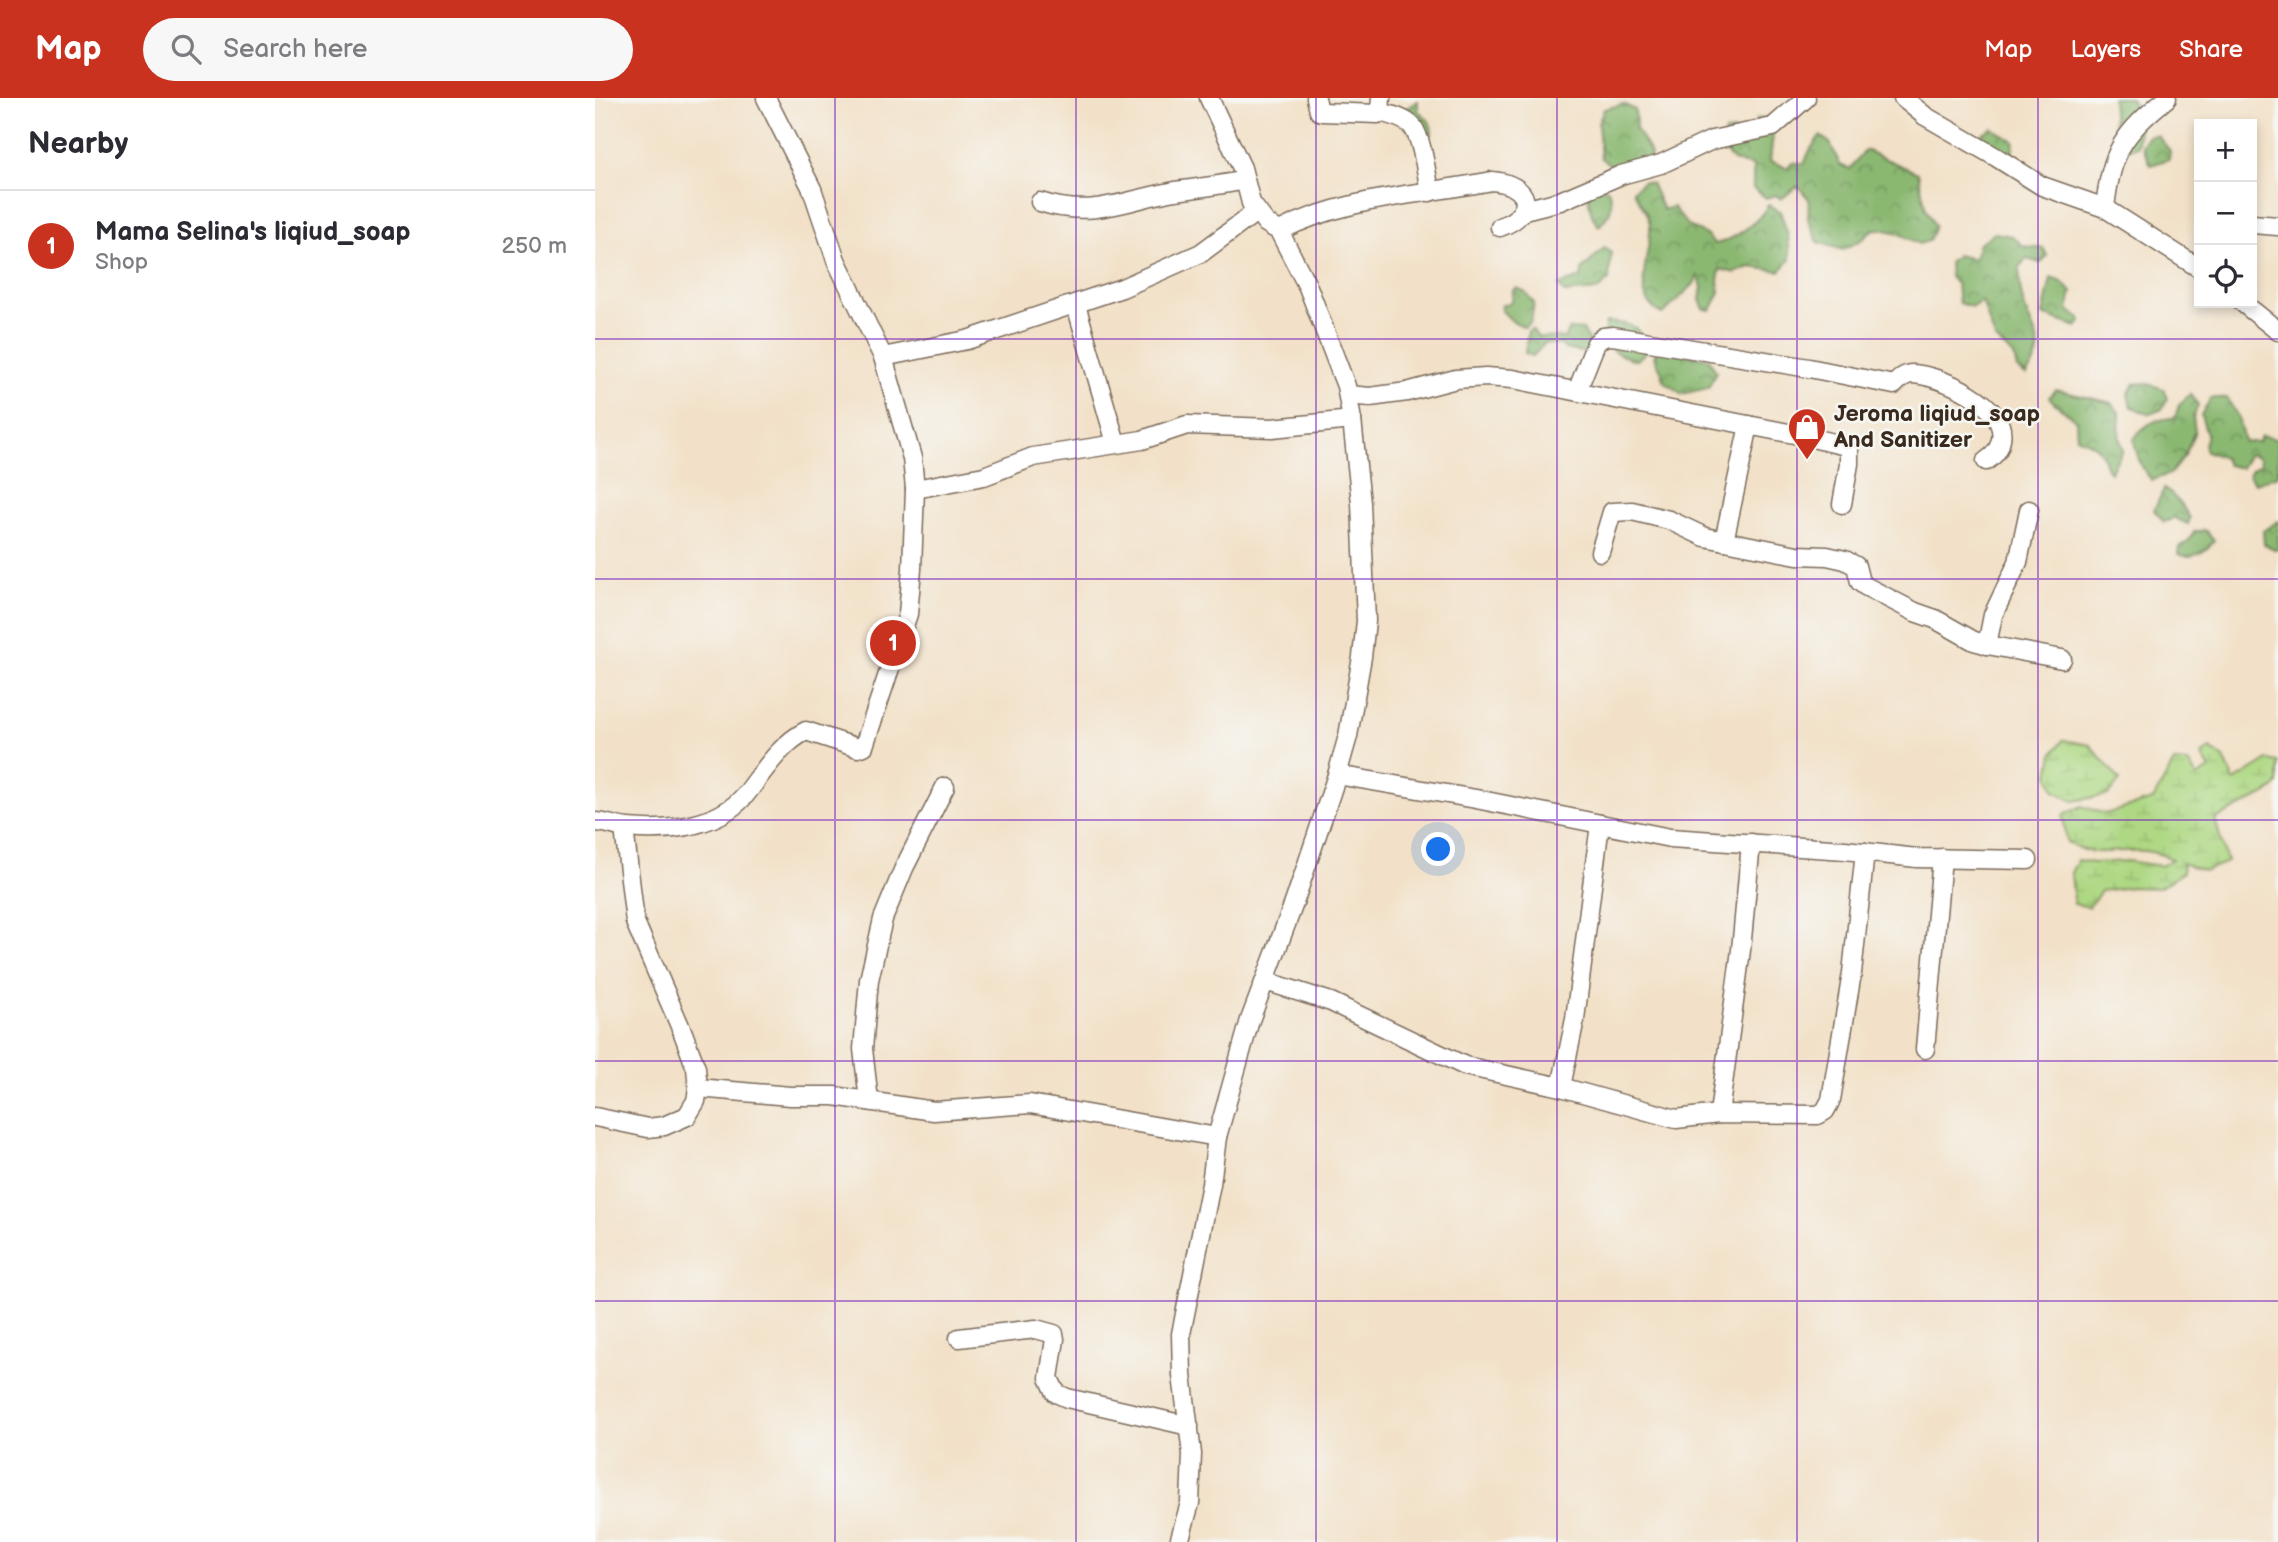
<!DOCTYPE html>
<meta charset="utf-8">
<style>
body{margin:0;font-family:"Balsamiq Sans",sans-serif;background:#f7f7f7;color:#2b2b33}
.controls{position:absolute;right:21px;top:21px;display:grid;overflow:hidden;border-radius:0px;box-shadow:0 4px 10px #0003}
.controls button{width:63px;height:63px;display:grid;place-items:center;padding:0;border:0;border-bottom:2px solid #e1e1e2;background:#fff;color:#2b2b33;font:35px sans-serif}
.you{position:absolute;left:844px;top:752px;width:24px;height:24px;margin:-18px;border:5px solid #fff;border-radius:50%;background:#1a73e8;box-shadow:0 0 0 10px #1a73e833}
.badge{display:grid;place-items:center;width:46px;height:46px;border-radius:50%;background:#c8321e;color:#fff;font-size:23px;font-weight:700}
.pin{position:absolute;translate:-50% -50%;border:4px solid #fff;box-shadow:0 2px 7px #0006}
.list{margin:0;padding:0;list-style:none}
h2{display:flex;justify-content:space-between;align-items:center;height:91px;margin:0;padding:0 28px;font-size:30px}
h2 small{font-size:23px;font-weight:400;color:#7c7c81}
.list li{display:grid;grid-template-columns:46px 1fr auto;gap:21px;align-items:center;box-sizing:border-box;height:112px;padding:0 28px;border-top:2px solid #e1e1e2}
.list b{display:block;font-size:26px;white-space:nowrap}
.list p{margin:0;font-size:23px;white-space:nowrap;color:#7c7c81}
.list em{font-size:23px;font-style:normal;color:#7c7c81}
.icon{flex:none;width:38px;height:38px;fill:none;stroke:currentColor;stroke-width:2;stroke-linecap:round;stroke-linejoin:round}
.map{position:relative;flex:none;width:1683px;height:1444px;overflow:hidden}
header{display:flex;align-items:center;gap:42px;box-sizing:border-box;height:98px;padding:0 35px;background:#c8321e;color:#fff}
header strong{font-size:33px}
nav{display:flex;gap:38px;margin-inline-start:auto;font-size:24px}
.search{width:490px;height:63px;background:#f7f7f7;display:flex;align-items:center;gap:18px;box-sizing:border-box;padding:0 24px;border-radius:38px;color:#7c7c81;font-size:26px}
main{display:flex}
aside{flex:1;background:#fff}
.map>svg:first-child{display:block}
</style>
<header>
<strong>Map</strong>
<div class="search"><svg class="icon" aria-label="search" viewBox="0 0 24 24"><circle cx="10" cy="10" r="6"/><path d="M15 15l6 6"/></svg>Search here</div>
<nav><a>Map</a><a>Layers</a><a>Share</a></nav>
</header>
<main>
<aside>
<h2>Nearby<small></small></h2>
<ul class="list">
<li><span class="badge">1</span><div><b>Mama Selina's liqiud_soap</b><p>Shop</p></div><em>250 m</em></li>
</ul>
</aside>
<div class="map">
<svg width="1683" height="1444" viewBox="0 0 1683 1444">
<defs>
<pattern id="forest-crowns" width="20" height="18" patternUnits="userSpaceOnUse" patternTransform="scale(1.75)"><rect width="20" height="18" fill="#8ab871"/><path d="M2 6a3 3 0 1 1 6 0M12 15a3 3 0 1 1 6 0" fill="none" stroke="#72965c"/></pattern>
<pattern id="wetland-marsh" width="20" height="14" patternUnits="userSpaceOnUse" patternTransform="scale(1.75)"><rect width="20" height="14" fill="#aed883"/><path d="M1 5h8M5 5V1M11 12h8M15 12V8" fill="none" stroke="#97ba71"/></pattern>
</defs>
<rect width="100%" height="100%" fill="#f6f6f2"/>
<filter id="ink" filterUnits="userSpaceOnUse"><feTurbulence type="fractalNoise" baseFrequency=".0143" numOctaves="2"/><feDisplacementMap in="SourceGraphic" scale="14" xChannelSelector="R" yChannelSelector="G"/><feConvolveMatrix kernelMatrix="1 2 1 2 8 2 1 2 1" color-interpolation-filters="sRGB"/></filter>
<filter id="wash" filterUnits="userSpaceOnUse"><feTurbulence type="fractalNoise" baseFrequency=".00686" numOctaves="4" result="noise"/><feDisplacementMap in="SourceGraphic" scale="28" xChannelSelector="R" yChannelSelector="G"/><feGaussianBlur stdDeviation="1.57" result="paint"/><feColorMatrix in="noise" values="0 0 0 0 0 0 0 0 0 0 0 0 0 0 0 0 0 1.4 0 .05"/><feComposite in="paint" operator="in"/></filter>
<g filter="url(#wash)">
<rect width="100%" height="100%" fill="#f2e1c8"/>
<g fill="url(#forest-crowns)" stroke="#627148" stroke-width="2">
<path d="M1517 0H1536C1542 14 1546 32 1542 48L1528 54 1520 45Z"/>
<path d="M823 3V13C832 19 837 25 837 36L828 45 807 26 810 11Z"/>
<path d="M1028 6 1040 12 1041 31 1056 56 1053 65C1033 70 1023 75 1006 60L1003 26 1009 11Z"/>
<path d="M1171 20 1178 37 1175 63 1192 70 1197 64 1209 66 1215 52 1225 38 1235 45 1245 67 1255 71 1270 52 1323 75 1331 111 1340 128 1334 143 1324 146C1308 137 1297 131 1278 131L1269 140 1248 152 1223 144 1213 121 1214 101 1203 88 1186 101 1181 97 1171 100 1158 90V68L1138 63 1127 49 1130 34 1139 33 1153 44 1160 39 1161 21Z"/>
<path d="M1397 30 1419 43 1416 61 1388 47 1387 36Z"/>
<path d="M1562 37 1575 53 1574 61 1556 67 1547 48 1553 38Z"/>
<path d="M1048 84 1056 85 1068 112 1078 109 1092 127 1111 137 1120 146C1138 143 1165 123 1173 107L1185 113 1193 137 1195 162 1185 173 1155 169 1140 175 1125 171 1123 182 1125 194 1116 212 1109 211 1105 202 1107 189 1103 178 1099 186 1071 213 1067 216C1033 200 1057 155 1055 127 1054 116 1043 102 1038 92Z"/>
<path d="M994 87 1013 91C1020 109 1016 115 1004 128 994 118 993 101 994 87Z"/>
<path d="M1400 135 1417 138 1428 148 1449 151 1452 158 1446 165 1431 161 1425 168C1424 183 1425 196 1430 211 1440 240 1454 248 1431 277L1422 271 1419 258 1400 241 1387 203 1377 209 1364 205 1362 187 1355 179 1354 165 1362 157 1379 161 1384 145Z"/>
<path d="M1010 149 1016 155 1014 182 1003 192 969 195 964 187 986 180 987 172Z"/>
<path d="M1456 180 1467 184 1477 194 1473 212 1485 220 1486 224 1482 229 1448 217Z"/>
<path d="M922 190 929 193 939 205 936 223 930 229 917 223 906 212 907 207 917 204 918 192Z"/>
<path d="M1011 224C1039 227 1043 224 1052 253L1042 262C1020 257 1005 249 1011 224Z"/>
<path d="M937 231 943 239 969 240 975 231 988 232 995 245 991 255 970 251 967 247 950 245 938 258 930 255 933 233Z"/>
<path d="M1063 250 1114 261 1121 274 1113 290 1087 296 1069 283 1067 274 1059 259Z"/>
<path d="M1550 285 1569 291 1573 301 1566 312 1552 316 1536 308 1533 297 1539 286Z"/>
<path d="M1461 292 1517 305 1525 316 1524 337 1528 352 1515 374C1509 369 1511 366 1508 359 1504 347 1492 344 1482 339L1481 323C1472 313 1462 310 1454 299Z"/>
<path d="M1595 296 1603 307 1598 320 1600 333 1590 357 1575 376 1557 382C1547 372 1541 356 1539 341 1550 325 1561 321 1580 320L1584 307Z"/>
<path d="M1616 300H1632L1643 319 1649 344H1663L1666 338 1683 341V377L1660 385 1654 378 1656 372 1666 366 1663 359 1654 356 1646 370 1632 367 1629 360 1611 353 1609 347 1612 336 1606 317Z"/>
<path d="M1569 391C1581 398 1587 408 1595 420L1593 426 1580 420 1569 424 1559 412Z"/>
<path d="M1683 423V451L1681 452 1669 446 1668 433Z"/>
<path d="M1610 432 1619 443C1610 454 1597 462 1583 456L1584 449 1593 444 1599 434Z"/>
</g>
<g fill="url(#wetland-marsh)" stroke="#748150" stroke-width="2">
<path d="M1468 642 1495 647 1525 682 1513 697 1478 703 1460 693 1454 677 1458 656Z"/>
<path d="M1615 651 1629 660 1639 683 1673 662 1683 664V686L1671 696 1620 721 1632 764 1610 773 1587 765 1588 774 1564 790 1536 789 1506 793 1494 809 1479 806 1476 775 1482 762 1498 765 1532 763 1566 768 1577 761C1548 747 1529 755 1499 754 1490 754 1480 748 1472 744L1468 717 1487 708 1510 716 1558 702 1579 664 1593 665 1602 679 1615 671 1606 657Z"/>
</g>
</g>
<g filter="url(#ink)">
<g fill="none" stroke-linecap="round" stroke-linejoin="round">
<defs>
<g id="minor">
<path d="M721 0 724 13 727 14 783 16 785 14 786 0"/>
<path d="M1308 0 1330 18 1401 59 1447 88 1510 110 1604 170"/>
<path d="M785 14C795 17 810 20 817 28 827 39 832 78 835 94"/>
<path d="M445 104C497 121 530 102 580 93 603 90 627 87 650 82"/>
<path d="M1510 110C1516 53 1528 36 1572 0"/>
<path d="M929 112 965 103 1026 77 1066 66 1117 42 1178 29 1211 0"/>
<path d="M1657 126 1683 128"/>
<path d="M684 133C751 99 825 97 897 83 935 86 943 115 905 129"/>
<path d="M1648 205 1683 233"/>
<path d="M481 207 521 345"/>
<path d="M288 259 372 242 527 190 606 155 661 114"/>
<path d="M982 293 1001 245 1008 239 1018 238 1214 270 1299 287C1304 282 1309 276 1317 276 1345 277 1413 307 1406 341 1405 350 1399 358 1391 363"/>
<path d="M753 297 775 299 812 294 861 281 891 279 918 281 1209 338 1251 348 1254 352V366L1247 406"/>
<path d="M320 391 389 378 438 359 547 342 592 327 677 330 757 322"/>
<path d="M1129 443 1154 327"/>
<path d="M1005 454 1017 414 1037 413 1074 422 1110 439 1202 457 1232 458 1250 462 1261 468 1265 484 1270 488 1320 514 1340 521 1379 543 1398 548 1467 561"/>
<path d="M1392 547 1398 517 1423 464 1434 412"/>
<path d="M742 677 881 701 1075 740 1250 752 1322 760 1433 762"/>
<path d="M0 724C11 724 21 729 32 730 75 734 128 729 155 691 170 671 187 645 211 633L263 650 269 648 313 516 317 471 320 391 317 360 288 259 241 162 217 91 171 0"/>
<path d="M670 883 736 904 870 968 966 989 1081 1021 1124 1016 1223 1017 1230 1013 1236 1002 1257 875 1270 754"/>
<path d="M1330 951 1347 760"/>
<path d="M966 989 980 921 1005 726"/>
<path d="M103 990 195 998H239L339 1013 435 1006 622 1039"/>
<path d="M274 1003 268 951 274 882 288 821 309 770 350 689"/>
<path d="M1124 1016 1146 852 1156 745"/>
<path d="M0 1019 53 1030 69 1028 92 1018 101 1003 103 990 101 970 88 935 40 824 29 730"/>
<path d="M364 1240 441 1231 459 1236 460 1241 454 1280 461 1295 472 1300 594 1328"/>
<path d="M584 1444 595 1405 597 1356 587 1277 586 1236 616 1086 622 1039 655 922 699 805 742 677 753 638 767 559 771 523 766 405 757 322 751 288 713 189 684 133 671 125 656 105 647 70 614 0"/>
</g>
</defs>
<use href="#minor" stroke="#7b6a5a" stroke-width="21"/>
<use href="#minor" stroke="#fff" stroke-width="18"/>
</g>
</g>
<path fill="none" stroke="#7b2cbf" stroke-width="2" stroke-opacity="0.55" d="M240 0V1444M481 0V1444M721 0V1444M962 0V1444M1202 0V1444M1443 0V1444M0 241H1683M0 481H1683M0 722H1683M0 963H1683M0 1203H1683"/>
<defs>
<symbol id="shop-pin" viewBox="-11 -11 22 30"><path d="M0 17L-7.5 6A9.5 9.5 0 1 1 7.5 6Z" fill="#c8321e" stroke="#f6f6f2"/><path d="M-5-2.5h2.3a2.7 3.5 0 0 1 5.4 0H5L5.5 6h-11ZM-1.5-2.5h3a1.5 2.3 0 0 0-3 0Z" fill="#fff"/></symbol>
</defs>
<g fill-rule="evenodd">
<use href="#shop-pin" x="1190" y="307" width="44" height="60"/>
</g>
<g text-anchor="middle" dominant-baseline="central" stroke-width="5" stroke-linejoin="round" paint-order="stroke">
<g font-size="23" font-weight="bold" fill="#3b2a1e" stroke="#f6f6f2" text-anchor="start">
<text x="1239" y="316">Jeroma liqiud_soap<tspan x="1239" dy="26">And Sanitizer</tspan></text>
</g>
</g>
</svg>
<div class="controls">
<button>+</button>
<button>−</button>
<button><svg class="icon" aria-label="locate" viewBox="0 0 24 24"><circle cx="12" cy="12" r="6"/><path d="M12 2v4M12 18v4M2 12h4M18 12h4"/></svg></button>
</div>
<div class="you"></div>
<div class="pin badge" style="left:298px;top:545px">1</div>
</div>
</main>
